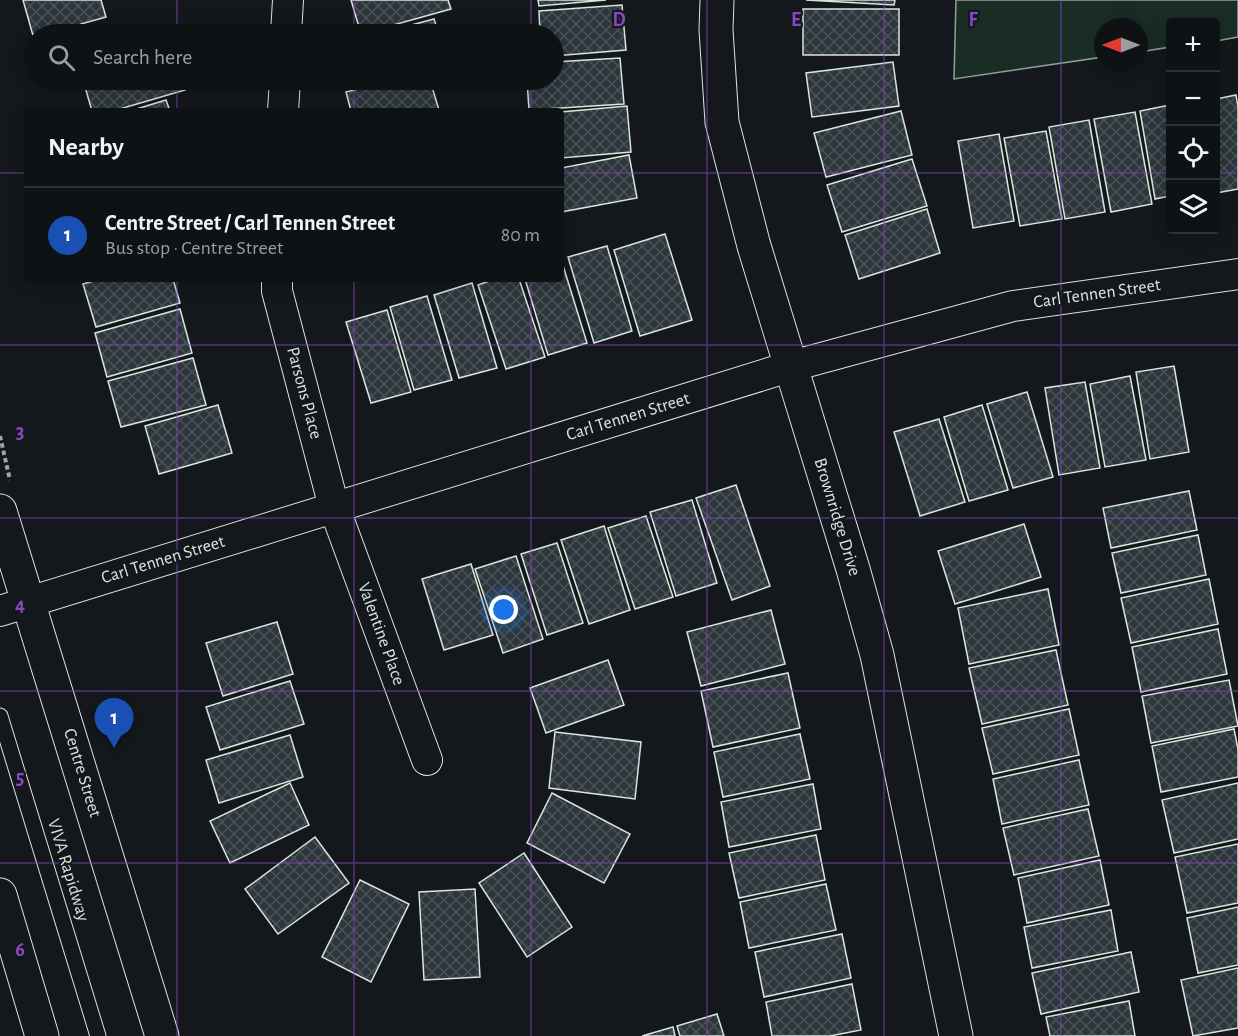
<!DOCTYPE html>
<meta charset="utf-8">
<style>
body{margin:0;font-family:"Alegreya Sans",sans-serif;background:#181b1e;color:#f1f3f6}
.controls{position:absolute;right:18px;top:18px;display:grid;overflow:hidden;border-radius:6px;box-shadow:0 3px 15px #0003}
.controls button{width:54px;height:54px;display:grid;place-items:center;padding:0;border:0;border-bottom:2px solid #2f3234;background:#0f1215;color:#f1f3f6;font:30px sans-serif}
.compass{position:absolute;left:1094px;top:18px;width:54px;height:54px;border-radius:50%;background:#0f1215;box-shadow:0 3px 15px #0003;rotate:270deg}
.you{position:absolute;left:504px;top:610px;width:21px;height:21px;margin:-15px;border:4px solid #fff;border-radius:50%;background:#1a73e8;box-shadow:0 0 0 9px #1a73e833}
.badge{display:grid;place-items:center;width:39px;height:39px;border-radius:50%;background:#0b8043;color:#fff;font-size:20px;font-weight:700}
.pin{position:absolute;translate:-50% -50px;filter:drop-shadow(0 2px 3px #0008)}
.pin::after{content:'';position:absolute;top:32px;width:21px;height:18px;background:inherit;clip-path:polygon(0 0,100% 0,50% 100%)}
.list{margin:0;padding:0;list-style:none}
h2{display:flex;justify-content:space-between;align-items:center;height:78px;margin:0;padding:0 24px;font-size:26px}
h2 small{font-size:20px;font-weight:400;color:#9b9ea0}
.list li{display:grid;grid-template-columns:39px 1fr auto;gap:18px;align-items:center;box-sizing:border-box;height:96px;padding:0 24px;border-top:2px solid #2f3234}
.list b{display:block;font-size:22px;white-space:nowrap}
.list p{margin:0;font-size:20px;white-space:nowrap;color:#9b9ea0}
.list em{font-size:20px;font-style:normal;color:#9b9ea0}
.icon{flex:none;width:33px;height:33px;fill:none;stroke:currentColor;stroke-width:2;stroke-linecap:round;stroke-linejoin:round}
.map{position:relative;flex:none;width:1238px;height:1036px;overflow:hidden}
.search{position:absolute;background:#0f1215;box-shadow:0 3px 15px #0003;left:24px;top:24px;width:540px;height:66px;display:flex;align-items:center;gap:15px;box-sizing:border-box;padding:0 21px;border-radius:33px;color:#9b9ea0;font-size:22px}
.panel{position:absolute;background:#0f1215;box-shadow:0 3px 15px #0003;left:24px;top:108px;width:540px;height:174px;border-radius:6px}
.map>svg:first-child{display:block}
</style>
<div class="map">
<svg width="1238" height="1036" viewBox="0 0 1238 1036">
<defs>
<pattern id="building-cross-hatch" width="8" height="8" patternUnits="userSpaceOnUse" patternTransform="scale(1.5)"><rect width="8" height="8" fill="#2c363c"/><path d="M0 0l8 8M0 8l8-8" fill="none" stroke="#4a5358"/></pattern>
</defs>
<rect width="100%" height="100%" fill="#14181c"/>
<path fill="#1a2d24" stroke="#939e99" stroke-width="1.5" d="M956 0H1238V37L1216 41V22H1170V47L1139 52V27H1103V57L954 79Z"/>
<g fill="url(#building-cross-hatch)" stroke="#d8e6dc" stroke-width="1.5">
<path d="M23 0H101L106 17 81 24 85 34H71L69 29 50 34H34V39Z"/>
<path d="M351 0H448L451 9 361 34Z"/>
<path d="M538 0H606L539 6Z"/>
<path d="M806 0H895L894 5Z"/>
<path d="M622 5 626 50 554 56V34H540L539 11Z"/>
<rect x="803" y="9" width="96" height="46"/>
<path d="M434 19 439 34H378Z"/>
<path d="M620 58 624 104 529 110 527 80H554V62Z"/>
<path d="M893 62 899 106 812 117 806 73Z"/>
<path d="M83 80H182L185 90 113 111H92Z"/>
<path d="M392 80H430L439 110 351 111 346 92Z"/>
<path d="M1236 95 1238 107V189L1216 193V99Z"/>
<path d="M166 100 170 111H130Z"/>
<path d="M1170 105V196L1155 199 1140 111Z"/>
<path d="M627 106 631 152 561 158V112Z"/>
<path d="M901 111 912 155 826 177 814 133Z"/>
<path d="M1135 112 1152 204 1111 212 1094 119Z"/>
<path d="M1089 120 1105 212 1065 219 1049 127Z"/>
<path d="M1046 131 1062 219 1020 226 1004 138Z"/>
<path d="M999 134 1014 221 973 228 958 141Z"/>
<path d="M629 155 637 198 561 212V168Z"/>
<path d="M912 159 927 206 842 232 827 185Z"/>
<path d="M927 209 940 253 859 279 845 235Z"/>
<path d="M665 234 692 320 640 336 614 250Z"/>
<path d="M607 246 632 331 594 343 568 257Z"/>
<path d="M561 259 587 343 548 355 525 279H561Z"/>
<path d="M100 279H173L180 303 96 327 83 284Z"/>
<path d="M495 279H519L545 357 506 369 478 285Z"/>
<path d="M472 283 497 368 459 378 434 295Z"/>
<path d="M427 296 452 380 414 390 390 307Z"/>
<path d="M180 309 192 353 107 377 95 333Z"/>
<path d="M387 310 411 392 371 403 346 322Z"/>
<path d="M193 358 206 405 121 427 108 381Z"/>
<path d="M1174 366 1189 452 1150 459 1136 372Z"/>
<path d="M1130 376 1146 460 1105 467 1090 384Z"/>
<path d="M1085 382 1100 468 1059 475 1045 388Z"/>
<path d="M1027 392 1053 477 1013 488 987 404Z"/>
<path d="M218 405 232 453 159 474 145 426Z"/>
<path d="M982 405 1008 490 969 501 944 417Z"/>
<path d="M939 419 965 502 920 516 894 432Z"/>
<path d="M736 485 770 586 732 600 696 498Z"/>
<path d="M1189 491 1197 530 1111 548 1103 508Z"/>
<path d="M692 500 717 583 676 596 650 512Z"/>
<path d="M646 516 673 597 635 609 608 528Z"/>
<path d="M1024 524 1041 577 955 604 938 551Z"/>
<path d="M604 526 630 610 589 624 561 540Z"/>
<path d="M1198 535 1206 575 1121 593 1112 553Z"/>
<path d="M557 543 583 623 547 635 521 554Z"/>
<path d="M516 556 543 639 503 653 475 569Z"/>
<path d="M471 564 493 635 444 650 422 579Z"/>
<path d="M1209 579 1218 624 1131 643 1121 598Z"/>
<path d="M1048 589 1059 645 969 664 958 608Z"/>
<path d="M771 610 785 664 701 686 687 632Z"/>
<path d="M277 622 293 674 223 696 206 643Z"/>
<path d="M1218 629 1227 674 1141 692 1132 647Z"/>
<path d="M1056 650 1068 705 982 724 969 668Z"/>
<path d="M608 660 624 705 546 733 530 688Z"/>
<path d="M788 673 800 728 713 747 701 691Z"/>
<path d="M1229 680 1238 726 1151 743 1142 696Z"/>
<path d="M290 681 304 724 220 750 206 707Z"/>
<path d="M1069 709 1079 755 993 774 982 728Z"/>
<path d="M1234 729 1238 749V777L1161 792 1152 746Z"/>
<path d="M555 732 641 742 635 799 549 788Z"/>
<path d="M800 734 810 779 723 797 714 752Z"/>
<path d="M290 735 303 777 219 803 206 760Z"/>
<path d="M1079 760 1089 805 1002 824 993 779Z"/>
<path d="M290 783 309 825 230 863 210 821Z"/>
<path d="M1238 783V839L1174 853 1162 800Z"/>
<path d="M813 784 821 829 729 847 721 802Z"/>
<path d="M552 793 630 834 604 883 527 843Z"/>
<path d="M1088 809 1099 856 1014 875 1003 828Z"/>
<path d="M816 835 825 880 739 898 729 853Z"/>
<path d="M315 837 349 883 278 934 245 889Z"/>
<path d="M1238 844V903L1187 913 1175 857Z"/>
<path d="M524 853 572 927 527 957 479 883Z"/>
<path d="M1100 860 1109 905 1027 923 1018 878Z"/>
<path d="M360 880 409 904 371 982 322 957Z"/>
<path d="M826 884 836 930 749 948 740 902Z"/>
<path d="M475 889 480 977 424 980 419 892Z"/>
<path d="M1238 907V965L1198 973 1187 918Z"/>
<path d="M1111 910 1118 951 1032 968 1024 927Z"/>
<path d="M842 934 851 978 764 997 755 952Z"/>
<path d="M1131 952 1139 992 1041 1014 1032 973Z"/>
<path d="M1238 968V1028L1193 1036 1181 980Z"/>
<path d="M852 984 861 1030 830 1036H772L766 1002Z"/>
<path d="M1129 1001 1135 1036H1050L1046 1017Z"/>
<path d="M717 1014 724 1036H680L677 1026Z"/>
<path d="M673 1027 675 1036H642Z"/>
</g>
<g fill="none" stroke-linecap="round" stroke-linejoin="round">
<defs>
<path id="lane" d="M0 716 98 1036"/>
<g id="street">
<path d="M286 34 288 0"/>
<path d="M283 111 285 80"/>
<path d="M277 279V291L334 507 427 760"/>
<path d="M0 611 792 366 1013 306 1238 274"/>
</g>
<g id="secondary">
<path d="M717 0 716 30 722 122 754 246 853 569 877 655 956 1036"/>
<path d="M0 511 162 1036"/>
<path d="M0 895 42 1036"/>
</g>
</defs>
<use href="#lane" stroke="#d8e6dc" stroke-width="17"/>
<use href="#street" stroke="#d8e6dc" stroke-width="32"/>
<use href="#secondary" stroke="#d8e6dc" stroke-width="35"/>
<path stroke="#9da8a2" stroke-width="4" stroke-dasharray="4.5 3" stroke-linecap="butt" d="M0 436 10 480"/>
<use href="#lane" stroke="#14181c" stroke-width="15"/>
<use href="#street" stroke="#14181c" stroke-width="30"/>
<use href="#secondary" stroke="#14181c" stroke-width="33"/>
</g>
<path fill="none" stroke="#8948c3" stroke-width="1.5" stroke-opacity="0.55" d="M177 0V34M354 0V34M531 0V34M707 0V1036M884 0V1036M1061 0V1036M177 80V111M354 80V111M531 80V111M0 173H27M561 173H1170M1216 173H1238M177 279V1036M354 279V1036M531 279V1036M0 345H1238M0 518H1238M0 691H1238M0 863H1238"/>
<g text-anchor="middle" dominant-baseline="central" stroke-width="4.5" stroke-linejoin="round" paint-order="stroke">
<g font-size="18" fill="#d8e6dc" stroke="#14181c">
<text transform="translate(1097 294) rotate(-8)">Carl Tennen Street</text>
<text transform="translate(304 393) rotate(75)">Parsons Place</text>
<text transform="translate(628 417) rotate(-17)">Carl Tennen Street</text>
<text transform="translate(837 517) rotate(73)">Brownridge Drive</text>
<text transform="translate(163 560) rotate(-17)">Carl Tennen Street</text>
<text transform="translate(381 634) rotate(70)">Valentine Place</text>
<text transform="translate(82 773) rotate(73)">Centre Street</text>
<text transform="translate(68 870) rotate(73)">VIVA Rapidway</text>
</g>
</g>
<g font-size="20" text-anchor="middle" font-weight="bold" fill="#8948c3" stroke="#14181c" stroke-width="4.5" stroke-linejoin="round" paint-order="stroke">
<text x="619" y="26">D</text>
<text x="796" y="26">E</text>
<text x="973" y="26">F</text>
<text x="20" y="438">3</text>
<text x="20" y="611">4</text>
<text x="20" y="784">5</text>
<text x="20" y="956">6</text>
</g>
</svg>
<div class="controls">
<button>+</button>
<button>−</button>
<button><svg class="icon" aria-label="locate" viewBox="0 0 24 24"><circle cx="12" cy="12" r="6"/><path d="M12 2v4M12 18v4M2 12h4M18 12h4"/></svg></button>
<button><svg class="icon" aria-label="layers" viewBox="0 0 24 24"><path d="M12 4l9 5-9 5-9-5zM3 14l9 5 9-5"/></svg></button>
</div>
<svg class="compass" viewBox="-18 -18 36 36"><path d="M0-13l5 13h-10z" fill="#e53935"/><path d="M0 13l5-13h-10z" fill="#9b9ea0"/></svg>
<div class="you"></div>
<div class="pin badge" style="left:114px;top:748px;background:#1a4fb4">1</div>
<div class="search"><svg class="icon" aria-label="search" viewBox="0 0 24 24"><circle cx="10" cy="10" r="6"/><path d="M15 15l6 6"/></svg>Search here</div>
<section class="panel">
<h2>Nearby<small></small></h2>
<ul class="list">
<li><span class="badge" style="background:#1a4fb4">1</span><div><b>Centre Street / Carl Tennen Street</b><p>Bus stop · Centre Street</p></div><em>80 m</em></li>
</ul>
</section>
</div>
